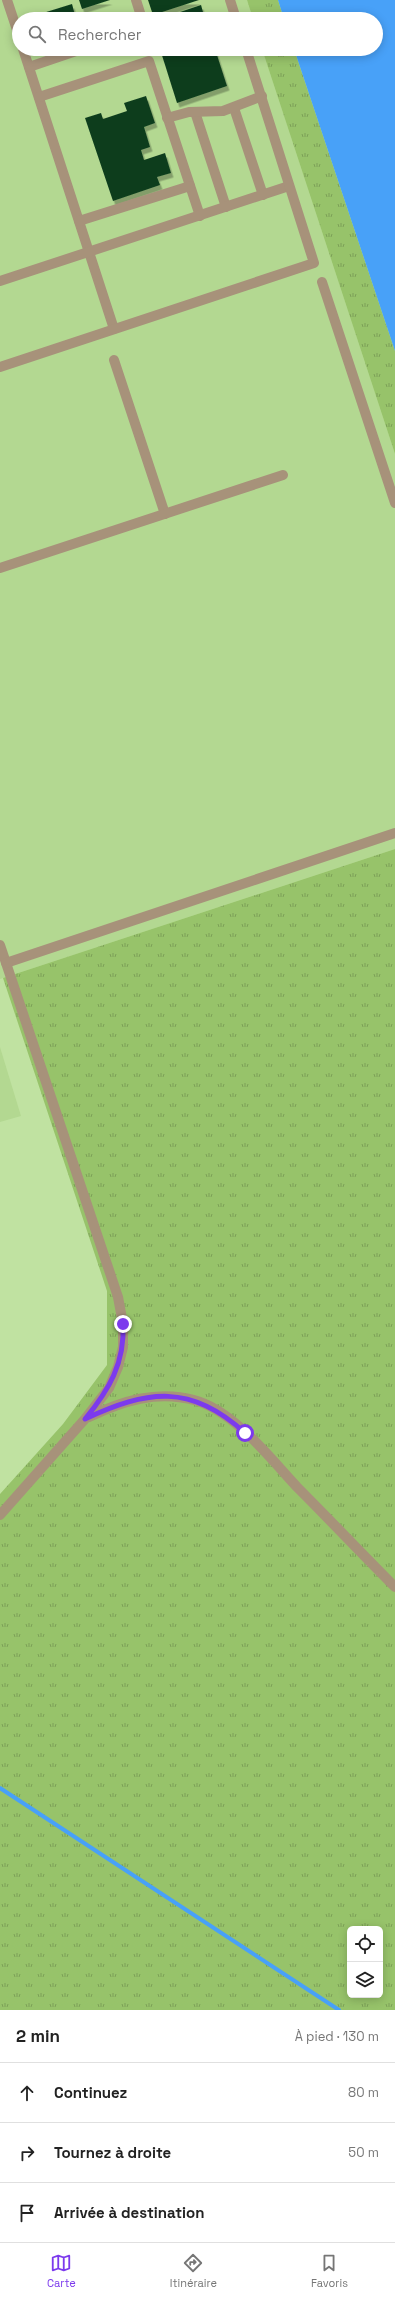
<!DOCTYPE html>
<html lang="fr">
<meta charset="utf-8">
<style>
body{margin:0;font-family:"Space Grotesk",sans-serif;background:#f2f2f2;color:#222}
.controls{position:absolute;right:12px;bottom:12px;display:grid;overflow:hidden;border-radius:6px;box-shadow:0 2px 10px #0003}
.controls button{width:36px;height:36px;display:grid;place-items:center;padding:0;border:0;border-bottom:1px solid #e0e0e0;background:#fff;color:#222;font:20px sans-serif}
.stop{position:absolute;width:12px;height:12px;margin:-9px;border:3px solid #7c3aed;border-radius:50%;background:#fff}
.stop.end{background:#7c3aed;border-color:#fff;box-shadow:0 1px 4px #0008}
.list{margin:0;padding:0;list-style:none}
h2{display:flex;justify-content:space-between;align-items:center;height:52px;margin:0;padding:0 16px;font-size:17px}
h2 small{font-size:13px;font-weight:400;color:#767676}
.list li{display:grid;grid-template-columns:26px 1fr auto;gap:12px;align-items:center;box-sizing:border-box;height:60px;padding:0 16px;border-top:1px solid #e0e0e0}
.list b{display:block;font-size:15px;white-space:nowrap}
.list em{font-size:13px;font-style:normal;color:#767676}
.icon{flex:none;width:22px;height:22px;fill:none;stroke:currentColor;stroke-width:2;stroke-linecap:round;stroke-linejoin:round}
.map{position:relative;flex:none;width:395px;height:2010px;overflow:hidden}
.search{position:absolute;background:#fff;box-shadow:0 2px 10px #0003;left:12px;right:12px;top:12px;height:44px;display:flex;align-items:center;gap:10px;box-sizing:border-box;padding:0 14px;border-radius:22px;color:#767676;font-size:15px}
.sheet{height:232px;background:#fff}
nav{display:flex;justify-content:space-around;align-items:center;box-sizing:border-box;height:56px;border-top:1px solid #e0e0e0;background:#fff;font-size:11px;color:#767676}
nav a{display:grid;justify-items:center;gap:2px}
nav .on{color:#7c3aed}
.map>svg:first-child{display:block}
</style>
<div class="map">
<svg width="395" height="2010" viewBox="0 0 395 2010">
<defs>
<pattern id="grass-tufts" width="24" height="20" patternUnits="userSpaceOnUse"><rect width="24" height="20" fill="#97c36a"/><path d="M3 7l-1-3M5 7V3M7 7l1-3M15 17l-1-3M17 17v-4M19 17l1-3" fill="none" stroke="#7ca057"/></pattern>
<filter id="shadow"><feDropShadow dx="2.5" dy="4.5" stdDeviation="0" flood-color="#0004"/></filter>
</defs>
<rect width="100%" height="100%" fill="#c0e2a1"/>
<g fill="#b3d891">
<path d="M0 0H247L253 19H19V49H262L395 454V849L0 979Z"/>
<path d="M0 1047 21 1116 0 1122Z"/>
</g>
<g fill="url(#grass-tufts)" fill-rule="evenodd">
<path d="M247 0H278L284 19H253Z"/>
<path d="M262 49H294L395 351V454Z"/>
<path d="M395 849V2010H0V1494L63 1424 107 1365V1291L3 978ZM350 1929H380V1995H350Z"/>
</g>
<path fill="#48a1f8" d="M278 0H395V351L294 49H376V19H284Z"/>
<g fill="none" stroke-linecap="round" stroke-linejoin="round">
<path stroke="#48a1f8" stroke-width="4" d="M0 1788 339 2010"/>
</g>
<g fill="#0f3e1f" filter="url(#shadow)">
<path d="M79 0H110L82 9Z"/>
<path d="M148 0H199L153 15Z"/>
<path d="M72 4 76 19H45L43 13Z"/>
<path d="M201 5 205 19H159Z"/>
<path d="M160 49H215L227 86 177 103Z"/>
<path d="M146 96 155 123 144 127 150 147 141 150 144 160 165 153 171 173 157 177 160 185 113 201 85 118 101 113 103 119 127 111 124 103Z"/>
</g>
<g fill="none" stroke-linecap="round" stroke-linejoin="round">
<g stroke="#a7927a" stroke-width="10">
<path d="M7 0 19 36"/>
<path d="M136 0 142 19"/>
<path d="M230 0 236 19"/>
<path d="M23 49 114 329"/>
<path d="M29 67 82 49"/>
<path d="M39 97 149 61 200 216"/>
<path d="M234 108 263 195"/>
<path d="M195 112 226 207"/>
<path d="M167 118 189 112 223 111 262 96"/>
<path d="M79 221 190 186"/>
<path d="M0 281 289 186"/>
<path d="M322 282 395 503"/>
<path d="M114 360 165 514"/>
<path d="M0 367 314 263 246 49"/>
<path d="M0 568 283 475"/>
<path d="M0 945 118 1297 123 1324V1347L118 1367 109 1388 85 1419 0 1515"/>
<path d="M6 963 395 833"/>
<path d="M89 1417C122 1401 157 1390 194 1400 233 1410 270 1458 297 1487 330 1520 362 1554 395 1587"/>
</g>
</g>
<g fill="none" stroke-linecap="round" stroke-linejoin="round">
<path stroke="#7c3aed" stroke-width="5" d="M123 1324C125 1363 109 1390 85 1419 147 1390 191 1383 245 1433"/>
</g>
</svg>
<div class="controls">
<button><svg class="icon" aria-label="locate" viewBox="0 0 24 24"><circle cx="12" cy="12" r="6"/><path d="M12 2v4M12 18v4M2 12h4M18 12h4"/></svg></button>
<button><svg class="icon" aria-label="layers" viewBox="0 0 24 24"><path d="M12 4l9 5-9 5-9-5zM3 14l9 5 9-5"/></svg></button>
</div>
<div class="stop" style="left:245px;top:1433px"></div>
<div class="stop end" style="left:123px;top:1324px"></div>
<div class="search"><svg class="icon" aria-label="search" viewBox="0 0 24 24"><circle cx="10" cy="10" r="6"/><path d="M15 15l6 6"/></svg>Rechercher</div>
</div>
<section class="sheet">
<h2>2 min<small>À pied · 130 m</small></h2>
<ul class="list">
<li><svg class="icon" aria-label="ahead" viewBox="0 0 24 24"><path d="M12 20V5M6 11l6-6 6 6"/></svg><div><b>Continuez</b></div><em>80 m</em></li>
<li><svg class="icon" aria-label="right" viewBox="0 0 24 24"><path d="M7 20v-9h11M14 6l5 5-5 5"/></svg><div><b>Tournez à droite</b></div><em>50 m</em></li>
<li><svg class="icon" aria-label="arrive" viewBox="0 0 24 24"><path d="M6 21V4h12l-3 4 3 4H6"/></svg><div><b>Arrivée à destination</b></div></li>
</ul>
</section>
<nav>
<a class="on"><svg class="icon" aria-label="map" viewBox="0 0 24 24"><path d="M3 6l6-2 6 2 6-2v14l-6 2-6-2-6 2zM9 4v14M15 6v14"/></svg>Carte</a>
<a><svg class="icon" aria-label="directions" viewBox="0 0 24 24"><path d="M12 3l9 9-9 9-9-9zM9 14v-3h6M13 9l2 2-2 2"/></svg>Itinéraire</a>
<a><svg class="icon" aria-label="saved" viewBox="0 0 24 24"><path d="M7 4h10v16l-5-4-5 4z"/></svg>Favoris</a>
</nav>
